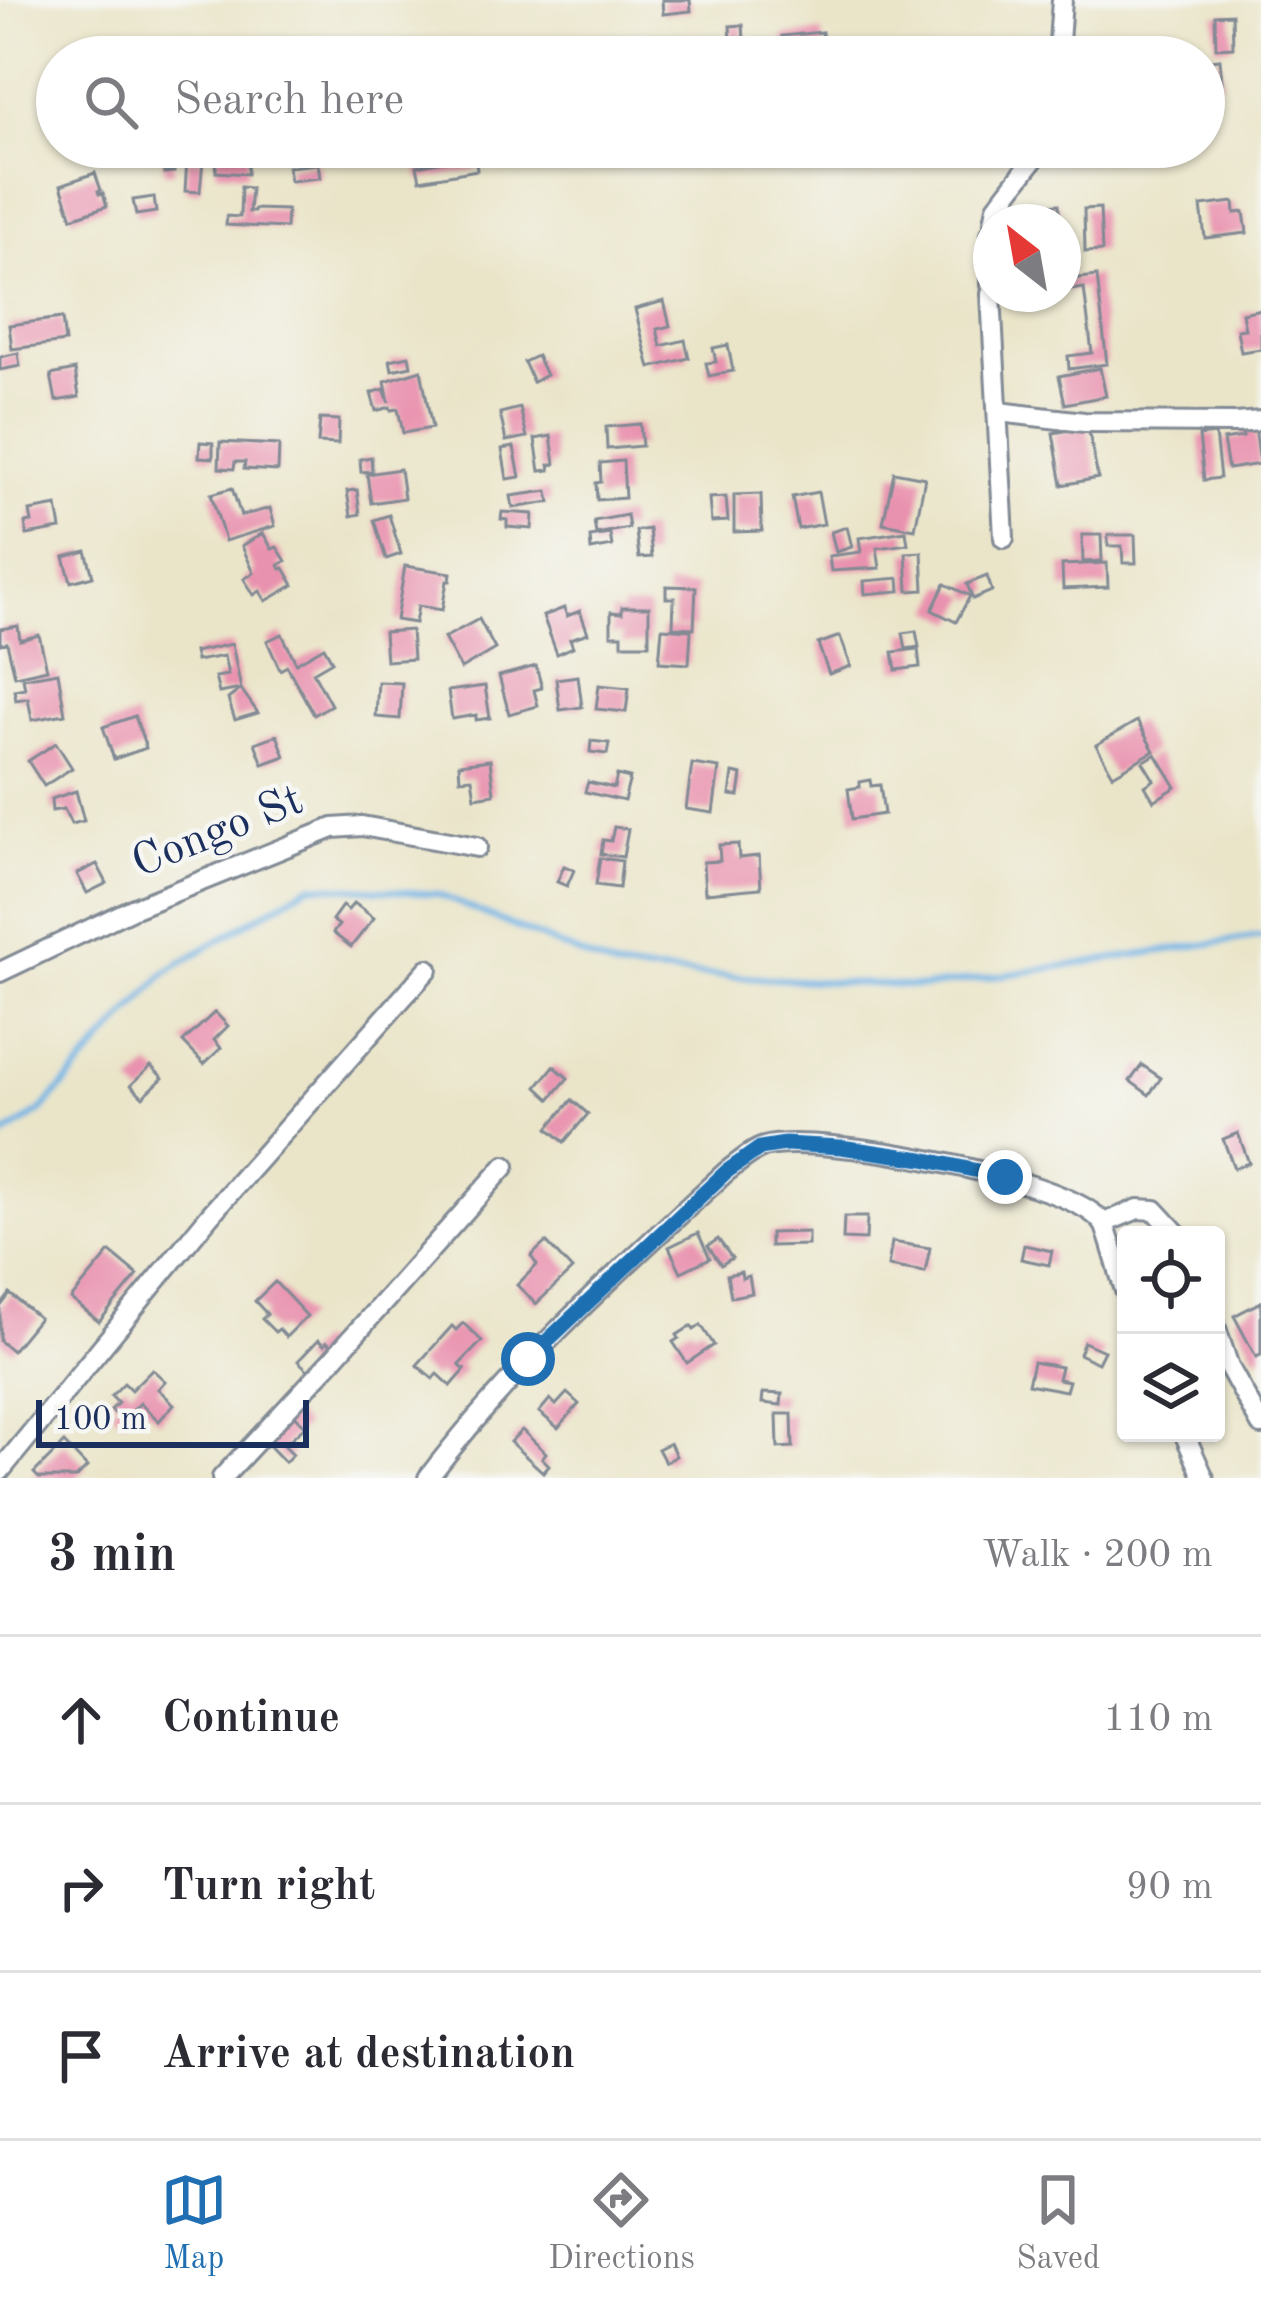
<!DOCTYPE html>
<meta charset="utf-8">
<style>
body{margin:0;font-family:"Old Standard TT",serif;background:#f2f2f3;color:#2b2b33}
.controls{position:absolute;right:36px;bottom:36px;display:grid;overflow:hidden;border-radius:12px;box-shadow:0 3px 9px #0004}
.controls button{width:108px;height:108px;display:grid;place-items:center;padding:0;border:0;border-bottom:3px solid #e1e1e2;background:#fff;color:#2b2b33;font:60px sans-serif}
.compass{position:absolute;left:973px;top:204px;width:108px;height:108px;border-radius:50%;background:#fff;box-shadow:0 3px 9px #0004;rotate:329deg}
.scale{position:absolute;left:36px;bottom:30px;width:273px;box-sizing:border-box;padding-left:12px;border:6px solid #1b2f5e;border-top:0;font-size:33px;line-height:42px;white-space:nowrap;color:#1b2f5e;-webkit-text-stroke:9px #f6f6f2;paint-order:stroke}
.stop{position:absolute;width:36px;height:36px;margin:-27px;border:9px solid #1f6fb2;border-radius:50%;background:#fff}
.stop.end{background:#1f6fb2;border-color:#fff;box-shadow:0 3px 12px #0008}
.list{margin:0;padding:0;list-style:none}
h2{display:flex;justify-content:space-between;align-items:center;height:156px;margin:0;padding:0 48px;font-size:51px}
h2 small{font-size:39px;font-weight:400;color:#7c7c81}
.list li{display:grid;grid-template-columns:78px 1fr auto;gap:36px;align-items:center;box-sizing:border-box;height:168px;padding:0 48px;border-top:3px solid #e1e1e2}
.list b{display:block;font-size:45px;white-space:nowrap}
.list em{font-size:39px;font-style:normal;color:#7c7c81}
.icon{flex:none;width:66px;height:66px;fill:none;stroke:currentColor;stroke-width:2;stroke-linecap:round;stroke-linejoin:round}
.map{position:relative;flex:none;width:1261px;height:1478px;overflow:hidden}
.search{position:absolute;background:#fff;box-shadow:0 3px 9px #0004;left:36px;right:36px;top:36px;height:132px;display:flex;align-items:center;gap:30px;box-sizing:border-box;padding:0 42px;border-radius:66px;color:#7c7c81;font-size:45px}
.sheet{height:660px;background:#fff}
nav{display:flex;justify-content:space-around;align-items:center;box-sizing:border-box;height:168px;border-top:3px solid #e1e1e2;background:#fff;font-size:33px;color:#7c7c81}
nav a{display:grid;justify-items:center;gap:6px}
nav .on{color:#1f6fb2}
.map>svg:first-child{display:block}
</style>
<div class="map">
<svg width="1261" height="1478" viewBox="0 0 1261 1478">
<rect width="100%" height="100%" fill="#f6f6f2"/>
<filter id="ink" filterUnits="userSpaceOnUse"><feTurbulence type="fractalNoise" baseFrequency=".00833" numOctaves="2"/><feDisplacementMap in="SourceGraphic" scale="24" xChannelSelector="R" yChannelSelector="G"/><feConvolveMatrix kernelMatrix="1 2 1 2 8 2 1 2 1" color-interpolation-filters="sRGB"/></filter>
<filter id="wash" filterUnits="userSpaceOnUse"><feTurbulence type="fractalNoise" baseFrequency=".004" numOctaves="4" result="noise"/><feDisplacementMap in="SourceGraphic" scale="48" xChannelSelector="R" yChannelSelector="G"/><feGaussianBlur stdDeviation="2.7" result="paint"/><feColorMatrix in="noise" values="0 0 0 0 0 0 0 0 0 0 0 0 0 0 0 0 0 1.4 0 .05"/><feComposite in="paint" operator="in"/></filter>
<g filter="url(#wash)">
<rect width="100%" height="100%" fill="#eae5c9"/>
<g fill="none" stroke-linecap="round" stroke-linejoin="round">
<path stroke="#6fb3e5" stroke-width="6" d="M0 1138 41 1111 166 972 310 885 437 894 617 970 925 987 1261 936"/>
</g>
<g id="blocks">
<g fill="#e992af">
<path d="M662 0H690L691 11 663 14Z"/>
<path d="M1232 14 1233 47 1216 48 1215 15Z"/>
<path d="M743 25 745 54 732 55 730 26Z"/>
<path d="M822 32 824 50 784 54 782 36Z"/>
<path d="M99 39 101 54 68 57 66 44Z"/>
<path d="M1220 59 1222 83 1211 84 1209 60Z"/>
<path d="M217 147H249L247 174 216 172Z"/>
<path d="M173 155 174 172 164 173 163 156Z"/>
<path d="M475 155 477 170 420 180 417 166Z"/>
<path d="M187 159 203 160 200 192 185 191Z"/>
<path d="M318 164 320 178 290 181 288 167Z"/>
<path d="M95 173 101 190 98 191 99 194 103 193 107 206 72 218 61 185Z"/>
<path d="M241 187 251 188 249 212H254L255 209 287 210 286 228 226 225 227 216 240 217Z"/>
<path d="M154 197 156 212 136 215 133 200Z"/>
<path d="M1234 202 1235 213 1244 212 1247 233 1205 238 1201 206Z"/>
<path d="M1059 204 1060 222H1032L1031 206Z"/>
<path d="M1100 208 1102 251 1085 252 1084 209Z"/>
<path d="M1097 276 1107 364 1069 369 1068 356 1092 353 1084 288 1063 291V280Z"/>
<path d="M664 301 670 326 657 329 661 346 685 340 689 358 650 368 635 309Z"/>
<path d="M1261 309V349L1241 352 1237 330 1245 329 1242 313Z"/>
<path d="M62 318 65 342 12 349 9 325Z"/>
<path d="M728 345 733 371 709 376 706 363 716 362 713 348Z"/>
<path d="M18 353 20 366 0 370V357Z"/>
<path d="M409 356 411 366 392 370 390 360Z"/>
<path d="M537 356 546 375 533 382 524 362Z"/>
<path d="M1100 368 1106 396 1065 404 1059 376Z"/>
<path d="M75 370 79 397 56 401 51 375Z"/>
<path d="M421 370 432 428 403 433 398 409 391 410 390 407 376 411 371 393 384 389 389 402 385 381Z"/>
<path d="M520 408 527 437 506 441 500 413Z"/>
<path d="M320 419 339 420 338 444 318 443Z"/>
<path d="M640 424 642 446 607 449 606 427Z"/>
<path d="M1088 427 1098 478 1062 485 1053 433Z"/>
<path d="M1255 427 1260 464 1228 469 1223 440 1243 437 1242 429Z"/>
<path d="M1215 434 1220 478 1204 480 1199 436Z"/>
<path d="M551 436 555 464 549 465 550 470 540 471 535 439Z"/>
<path d="M200 442 213 443V458L199 457Z"/>
<path d="M220 442 279 445 278 471 244 469 245 462H235L234 469 219 468Z"/>
<path d="M514 447 520 477 507 479 502 449Z"/>
<path d="M371 457 372 471 361 472 360 459Z"/>
<path d="M623 461 625 498 597 500 596 483 601 482 600 463Z"/>
<path d="M400 469 404 498 371 503 367 474Z"/>
<path d="M894 472 925 478 915 529 883 523Z"/>
<path d="M232 488 241 516 270 508 275 526 225 541 211 494Z"/>
<path d="M357 490 360 514 351 516 347 491Z"/>
<path d="M548 491 550 502 513 508 511 496Z"/>
<path d="M818 492 824 524 798 529 792 497Z"/>
<path d="M761 494 762 531 734 532V495Z"/>
<path d="M726 497 728 521 711 522 709 498Z"/>
<path d="M57 506 61 529 27 535 25 523 32 522 30 511Z"/>
<path d="M502 512 533 514 532 529 507 527V520L501 519Z"/>
<path d="M389 515 401 554 386 559 374 520Z"/>
<path d="M627 515 629 528 596 534 594 521Z"/>
<path d="M847 527 852 547 836 552 831 532Z"/>
<path d="M649 529 652 557 639 558 636 531Z"/>
<path d="M906 531 908 544 877 548 880 568 831 571 829 556 861 552 859 538Z"/>
<path d="M263 533 272 549 277 547 286 561 279 565 281 569 284 568 294 585 266 601 260 591 254 595 244 579 254 573 242 546Z"/>
<path d="M610 534 612 546 591 550 590 537Z"/>
<path d="M1082 535H1101L1102 561 1083 562Z"/>
<path d="M1108 535H1135L1136 563H1123L1122 546H1108Z"/>
<path d="M86 551 93 576 71 582 64 557Z"/>
<path d="M922 552 924 590 908 591 906 553Z"/>
<path d="M1107 563 1108 587 1063 589 1062 565Z"/>
<path d="M405 566 451 573 450 581H447L442 610 418 606 415 623 396 620Z"/>
<path d="M987 576 992 591 973 599 967 584Z"/>
<path d="M899 578 900 591 865 594 864 581Z"/>
<path d="M945 584 970 596 956 622 932 610Z"/>
<path d="M666 586 696 587 694 628 673 627 674 598H666Z"/>
<path d="M622 607H649V644H622V635H611V612L622 613Z"/>
<path d="M564 608 567 616 580 611 588 633 570 639 573 647 557 654 543 616Z"/>
<path d="M479 619 495 649 461 669 444 638Z"/>
<path d="M18 626 20 640 39 635 47 669 15 676 7 643 0 644V629Z"/>
<path d="M662 628 691 630 689 664 659 662Z"/>
<path d="M411 630 413 659 386 661 384 632Z"/>
<path d="M916 631 919 647 906 649 903 633Z"/>
<path d="M282 634 296 663 324 647 332 661 313 672 331 705 314 715 287 666 280 670 267 641Z"/>
<path d="M840 636 851 666 829 674 818 644Z"/>
<path d="M232 644 241 689 219 693 215 677 228 675 224 656 196 661 194 652Z"/>
<path d="M918 649 920 667 896 670 893 652Z"/>
<path d="M536 666 542 688 534 690 538 706 509 714 499 676Z"/>
<path d="M58 672 65 714 32 720 28 698 16 700 14 690 25 688 23 678Z"/>
<path d="M578 676 582 707 560 710 556 679Z"/>
<path d="M378 682 402 683 400 719 376 717Z"/>
<path d="M599 685 629 688 626 712 596 709Z"/>
<path d="M485 686 490 718 476 720V715L452 719 448 691Z"/>
<path d="M241 689 258 713 235 720 228 699Z"/>
<path d="M135 716 146 748 114 759 103 727Z"/>
<path d="M1137 721 1154 751 1113 775 1096 745Z"/>
<path d="M277 735 285 756 263 764 255 743Z"/>
<path d="M591 741 609 743 607 754 590 752Z"/>
<path d="M56 743 72 768 44 786 28 761Z"/>
<path d="M1156 754 1176 787 1154 801 1145 786 1154 780 1143 762Z"/>
<path d="M490 760 494 794 475 797 472 778 460 779 459 764Z"/>
<path d="M692 764 719 768 713 813 686 809Z"/>
<path d="M733 773 742 775 739 796 730 795Z"/>
<path d="M617 775 630 778 624 801 585 792 588 782 614 788Z"/>
<path d="M870 780 871 786 880 785 884 814 852 819 848 789 860 787V782Z"/>
<path d="M76 791 84 821 71 824 64 809 52 811 51 799Z"/>
<path d="M614 827 628 829 623 857 601 854 603 840 611 841Z"/>
<path d="M738 844 739 858 759 856 761 888 705 893 703 862 720 861 719 845Z"/>
<path d="M600 858 622 861 619 888 596 885Z"/>
<path d="M97 864 107 883 87 893 77 874Z"/>
<path d="M564 866 574 870 567 886 557 882Z"/>
<path d="M354 903 374 918 351 947 333 933 339 925 332 920 342 906 348 910Z"/>
<path d="M215 1012 228 1026 214 1040 221 1048 204 1064 183 1042Z"/>
<path d="M1142 1065 1161 1078 1149 1095 1130 1081Z"/>
<path d="M151 1066 163 1078 143 1097 131 1085Z"/>
<path d="M554 1066 568 1078 550 1099 537 1087Z"/>
<path d="M572 1100 588 1114 564 1142 548 1128Z"/>
<path d="M1238 1133 1249 1163 1234 1168 1223 1139Z"/>
<path d="M844 1217H867L866 1240 843 1239Z"/>
<path d="M808 1232V1245L770 1246V1233Z"/>
<path d="M698 1233 710 1258 681 1272 669 1247Z"/>
<path d="M718 1239 732 1258 721 1265 708 1246Z"/>
<path d="M546 1242 572 1270 536 1304 517 1285 537 1265 531 1256Z"/>
<path d="M892 1242 930 1248 925 1272 888 1266Z"/>
<path d="M1024 1245 1052 1251 1049 1265 1021 1259Z"/>
<path d="M110 1252 138 1275 99 1322 71 1299Z"/>
<path d="M741 1272 742 1278 749 1276 752 1293 731 1297 727 1275Z"/>
<path d="M275 1282 307 1316 286 1337 279 1329 275 1332 262 1319 267 1314 255 1301Z"/>
<path d="M10 1294 39 1318 12 1351 0 1341V1307Z"/>
<path d="M1261 1302V1355L1256 1357 1234 1316Z"/>
<path d="M463 1323 482 1341 459 1365 465 1370 451 1386 438 1374 433 1379 417 1365 452 1326 456 1330Z"/>
<path d="M701 1325 714 1345 687 1363 673 1342 679 1338 677 1335 691 1326 694 1330Z"/>
<path d="M318 1340 324 1345 327 1342 334 1348 311 1373 298 1361Z"/>
<path d="M1084 1342 1104 1351 1098 1363 1079 1354Z"/>
<path d="M1033 1362 1061 1367 1058 1379 1069 1381 1066 1391 1028 1384Z"/>
<path d="M152 1369 165 1381 158 1389 174 1404 159 1421 140 1403 123 1421 111 1410 118 1403 111 1396 124 1383 131 1390Z"/>
<path d="M567 1393 579 1404 558 1428 539 1412 550 1399 556 1405Z"/>
<path d="M763 1393 782 1394 781 1405 762 1403Z"/>
<path d="M292 1412 305 1426 284 1445 293 1454 285 1462 263 1439Z"/>
<path d="M777 1414H792L793 1447 778 1448Z"/>
<path d="M522 1430 546 1453 542 1458 549 1465 543 1472 510 1442Z"/>
<path d="M64 1443 87 1467 76 1478H39L34 1473Z"/>
<path d="M670 1443 676 1456 665 1462 658 1449Z"/>
</g>
</g>
</g>
<g filter="url(#ink)">
<use href="#blocks" fill-opacity="0" stroke="#828a94" stroke-width="3"/>
<g fill="none" stroke-linecap="round" stroke-linejoin="round">
<defs>
<g id="minor">
<path d="M1058 57 1062 0"/>
<path d="M994 222 997 207 1043 147"/>
<path d="M991 234V285"/>
<path d="M991 294 1004 538"/>
<path d="M999 412 1084 422 1235 423 1261 421"/>
<path d="M0 972 132 909 333 828 362 826 477 847"/>
<path d="M1104 1223 1138 1209 1155 1210 1178 1235"/>
<path d="M1216 1328 1229 1367 1261 1425"/>
<path d="M1184 1433 1204 1478"/>
<path d="M0 1471 210 1215 428 969"/>
<path d="M222 1478 332 1360 505 1166"/>
<path d="M428 1478C514 1364 621 1269 726 1172 737 1164 751 1151 764 1147 817 1132 1071 1178 1103 1223 1108 1229 1121 1281 1126 1293"/>
</g>
</defs>
<use href="#minor" stroke="#828a94" stroke-width="24"/>
<use href="#minor" stroke="#fff" stroke-width="18"/>
</g>
</g>
<g fill="none" stroke-linecap="round" stroke-linejoin="round" filter="url(#ink)">
<path stroke="#1f6fb2" stroke-width="15" d="M528 1359 726 1172 760 1148 785 1144 841 1147 923 1159 1005 1177"/>
</g>
<g text-anchor="middle" dominant-baseline="central" stroke-width="9" stroke-linejoin="round" paint-order="stroke">
<g font-size="45" fill="#1b2f5e" stroke="#f6f6f2">
<text transform="translate(218 833) rotate(-22)">Congo St</text>
</g>
</g>
</svg>
<div class="controls">
<button><svg class="icon" aria-label="locate" viewBox="0 0 24 24"><circle cx="12" cy="12" r="6"/><path d="M12 2v4M12 18v4M2 12h4M18 12h4"/></svg></button>
<button><svg class="icon" aria-label="layers" viewBox="0 0 24 24"><path d="M12 4l9 5-9 5-9-5zM3 14l9 5 9-5"/></svg></button>
</div>
<svg class="compass" viewBox="-18 -18 36 36"><path d="M0-13l5 13h-10z" fill="#e53935"/><path d="M0 13l5-13h-10z" fill="#7c7c81"/></svg>
<div class="scale">100 m</div>
<div class="stop" style="left:528px;top:1359px"></div>
<div class="stop end" style="left:1005px;top:1177px"></div>
<div class="search"><svg class="icon" aria-label="search" viewBox="0 0 24 24"><circle cx="10" cy="10" r="6"/><path d="M15 15l6 6"/></svg>Search here</div>
</div>
<section class="sheet">
<h2>3 min<small>Walk · 200 m</small></h2>
<ul class="list">
<li><svg class="icon" aria-label="ahead" viewBox="0 0 24 24"><path d="M12 20V5M6 11l6-6 6 6"/></svg><div><b>Continue</b></div><em>110 m</em></li>
<li><svg class="icon" aria-label="right" viewBox="0 0 24 24"><path d="M7 20v-9h11M14 6l5 5-5 5"/></svg><div><b>Turn right</b></div><em>90 m</em></li>
<li><svg class="icon" aria-label="arrive" viewBox="0 0 24 24"><path d="M6 21V4h12l-3 4 3 4H6"/></svg><div><b>Arrive at destination</b></div></li>
</ul>
</section>
<nav>
<a class="on"><svg class="icon" aria-label="map" viewBox="0 0 24 24"><path d="M3 6l6-2 6 2 6-2v14l-6 2-6-2-6 2zM9 4v14M15 6v14"/></svg>Map</a>
<a><svg class="icon" aria-label="directions" viewBox="0 0 24 24"><path d="M12 3l9 9-9 9-9-9zM9 14v-3h6M13 9l2 2-2 2"/></svg>Directions</a>
<a><svg class="icon" aria-label="saved" viewBox="0 0 24 24"><path d="M7 4h10v16l-5-4-5 4z"/></svg>Saved</a>
</nav>
